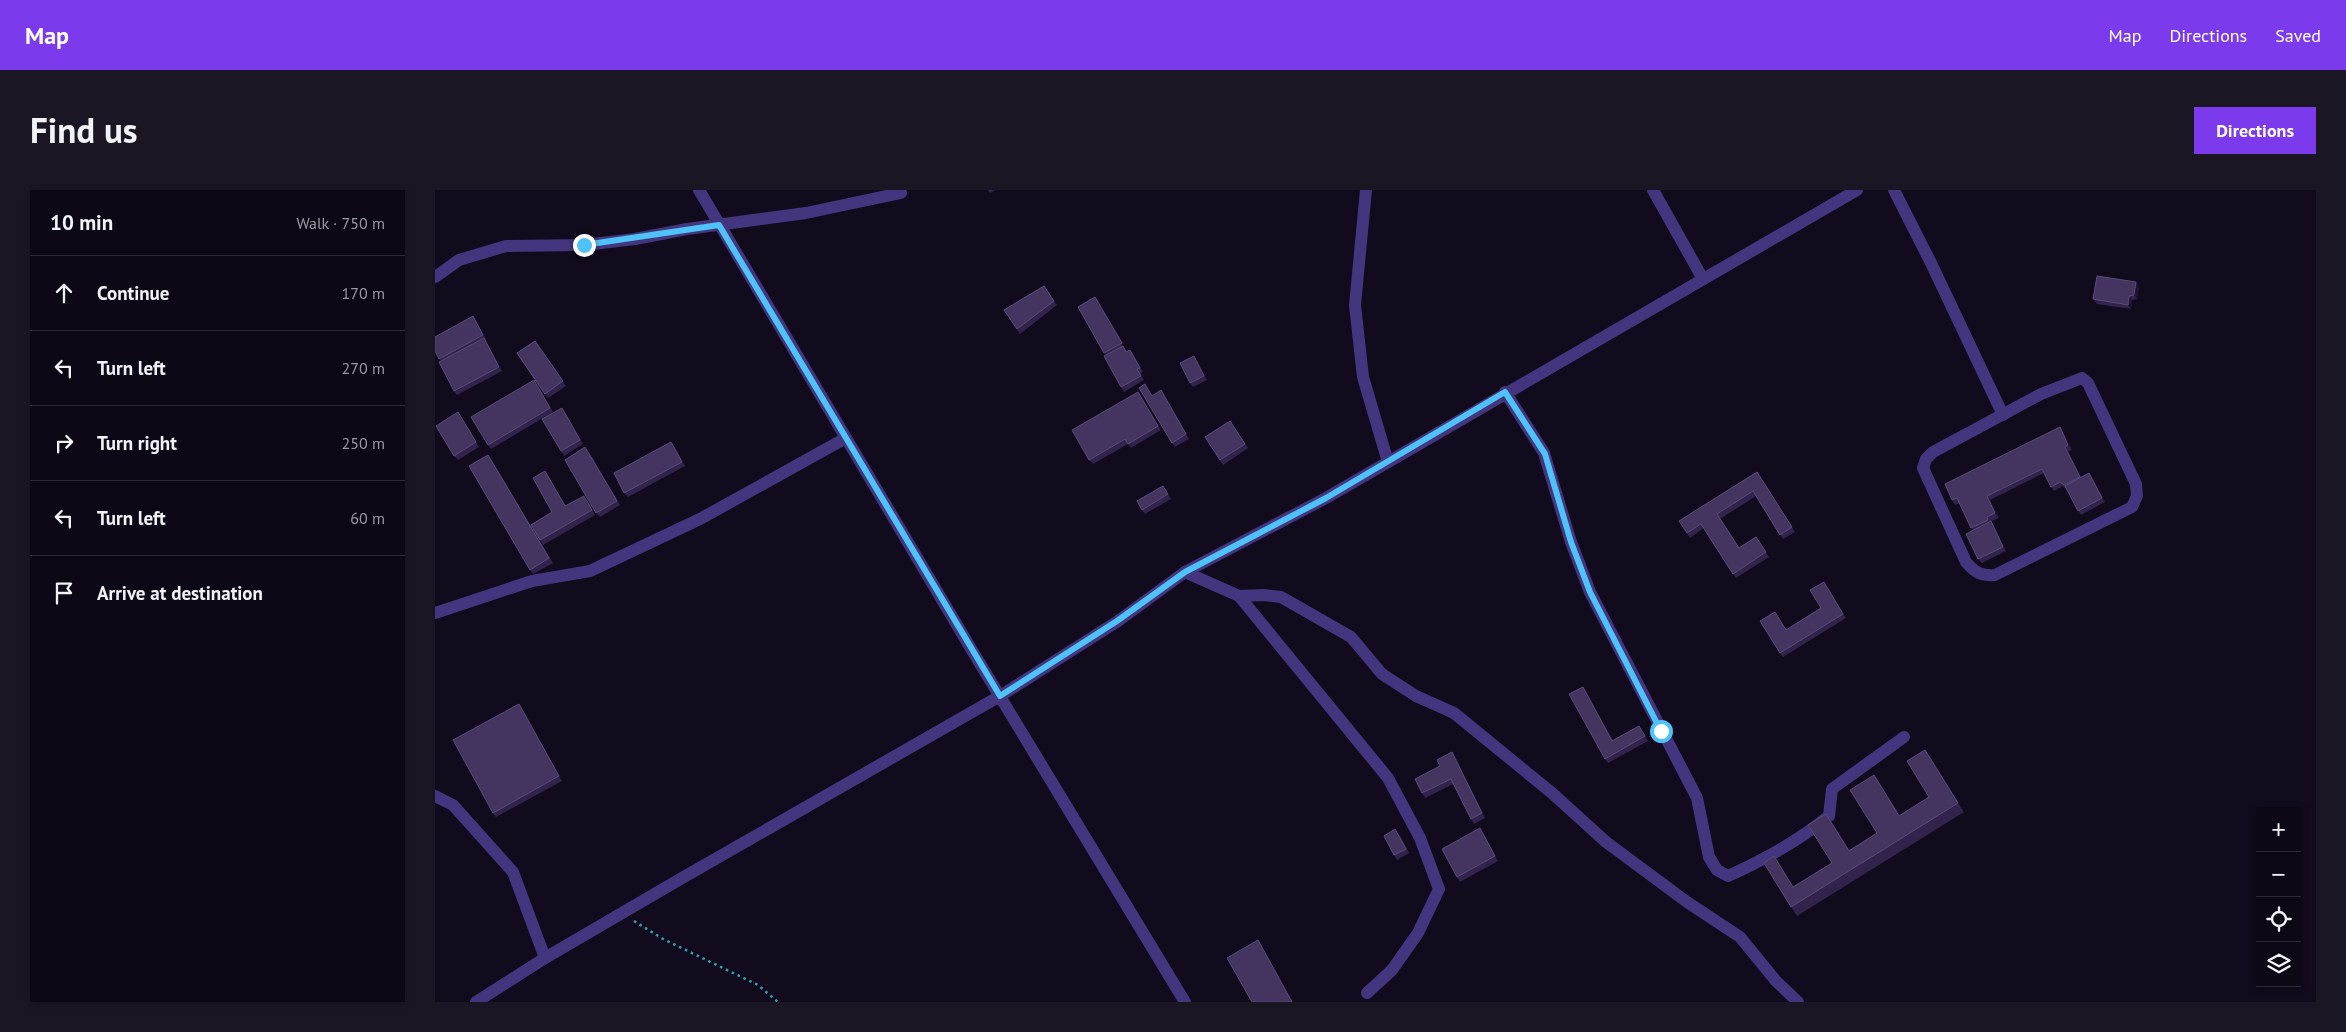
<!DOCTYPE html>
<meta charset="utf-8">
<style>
body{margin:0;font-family:"PT Sans",sans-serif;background:#1b1623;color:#f1f3f6}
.controls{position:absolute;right:15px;bottom:15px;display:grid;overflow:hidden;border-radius:0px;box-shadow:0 2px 8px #0003}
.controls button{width:45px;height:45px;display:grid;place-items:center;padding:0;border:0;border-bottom:1px solid #2d2935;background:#0d0816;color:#f1f3f6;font:25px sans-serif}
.stop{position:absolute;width:15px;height:15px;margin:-11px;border:4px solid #4fc3f7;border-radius:50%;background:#fff}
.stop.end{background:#4fc3f7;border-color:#fff;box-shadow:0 1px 5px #0008}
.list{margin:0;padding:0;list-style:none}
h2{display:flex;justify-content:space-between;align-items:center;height:65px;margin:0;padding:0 20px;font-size:21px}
h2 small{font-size:16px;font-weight:400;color:#9a9aa1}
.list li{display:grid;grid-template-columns:32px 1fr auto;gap:15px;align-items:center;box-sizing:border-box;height:75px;padding:0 20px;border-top:1px solid #2d2935}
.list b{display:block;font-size:19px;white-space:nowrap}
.list em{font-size:16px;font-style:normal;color:#9a9aa1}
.icon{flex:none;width:28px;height:28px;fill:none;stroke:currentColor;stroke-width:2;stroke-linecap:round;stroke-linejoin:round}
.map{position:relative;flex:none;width:1881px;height:812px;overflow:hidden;border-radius:0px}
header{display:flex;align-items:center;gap:30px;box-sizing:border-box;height:70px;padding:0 25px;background:#7c3aed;color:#fff}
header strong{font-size:24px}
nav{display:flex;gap:28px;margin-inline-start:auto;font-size:18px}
.intro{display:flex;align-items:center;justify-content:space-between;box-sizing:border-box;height:120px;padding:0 30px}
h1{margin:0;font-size:35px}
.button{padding:12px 22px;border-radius:0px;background:#7c3aed;color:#fff;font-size:18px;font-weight:700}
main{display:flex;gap:30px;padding:0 30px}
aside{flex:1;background:#0d0816;border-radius:0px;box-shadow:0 2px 8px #0003}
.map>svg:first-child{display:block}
</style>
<header>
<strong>Map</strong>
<nav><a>Map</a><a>Directions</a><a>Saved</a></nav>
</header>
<div class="intro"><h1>Find us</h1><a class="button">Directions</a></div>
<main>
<aside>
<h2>10 min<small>Walk · 750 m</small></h2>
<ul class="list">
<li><svg class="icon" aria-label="ahead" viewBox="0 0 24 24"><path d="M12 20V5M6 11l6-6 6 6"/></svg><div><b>Continue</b></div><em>170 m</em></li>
<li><svg class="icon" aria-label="left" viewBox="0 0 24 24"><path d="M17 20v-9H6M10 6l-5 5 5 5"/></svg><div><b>Turn left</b></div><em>270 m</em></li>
<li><svg class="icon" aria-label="right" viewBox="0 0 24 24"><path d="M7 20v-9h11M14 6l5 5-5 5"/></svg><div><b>Turn right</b></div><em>250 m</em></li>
<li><svg class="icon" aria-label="left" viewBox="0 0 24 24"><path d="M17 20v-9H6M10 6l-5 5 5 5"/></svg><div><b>Turn left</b></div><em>60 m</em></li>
<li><svg class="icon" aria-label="arrive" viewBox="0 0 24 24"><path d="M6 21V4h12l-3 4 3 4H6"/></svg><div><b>Arrive at destination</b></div></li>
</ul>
</aside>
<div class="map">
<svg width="1881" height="812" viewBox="0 0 1881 812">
<rect width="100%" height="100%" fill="#110b1d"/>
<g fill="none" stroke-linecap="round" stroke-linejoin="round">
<path stroke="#2aa4b1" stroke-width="2.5" stroke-dasharray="2.5 4" stroke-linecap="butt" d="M199 731 228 749 323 795 343 812"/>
<g stroke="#43357e" stroke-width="12">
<path d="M264 0 538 462 750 812"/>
<path d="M931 0 920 115 928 187 953 272"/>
<path d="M1218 0 1268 89"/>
<path d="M1459 0 1496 73 1568 225"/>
<path d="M0 87 24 70 71 56 149 55 200 49 252 39 371 23 466 3"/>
<path d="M1647 188 1653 193 1701 294 1702 306 1697 317 1560 385C1547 386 1540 383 1531 372L1488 278 1491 269 1498 262 1606 204Z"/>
<path d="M1070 202 1109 263 1136 352 1155 402 1262 608 1274 667 1282 680 1293 686C1329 670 1363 651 1394 626L1397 599 1469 547"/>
<path d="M750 382 804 406 829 405 846 407 916 447 947 484 981 506 1019 523 1117 603 1171 652 1252 712 1305 747 1341 791 1363 812"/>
<path d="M804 406 953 588 985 648 1004 699 983 743 957 780 932 803"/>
<path d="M0 423 97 391 155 381 265 329 411 248"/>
<path d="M0 606 18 615 78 682 110 768"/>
<path d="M41 812 110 768 247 688 565 506 683 431 750 382 891 308 1422 0"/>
</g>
</g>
<g fill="#31234c">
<path d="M553 0H561L555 3Z"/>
<path d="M1701 92 1704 96 1702 109 1697 110 1696 119 1662 114 1658 109Z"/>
<path d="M609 96 622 115 585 144 569 120Z"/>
<path d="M660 107 689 158 692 161 698 164 708 182 705 184 709 190 689 202 686 197 671 165 643 117Z"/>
<path d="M38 126 51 149 50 150 67 181 22 205 19 201 6 171 0 161Z"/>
<path d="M100 151 131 196 113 208 82 163Z"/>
<path d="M759 166 772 190 758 197 755 193Z"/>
<path d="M102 194 118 222 56 259 53 255Z"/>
<path d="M718 205H729L754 249 740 257 737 253Z"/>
<path d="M706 206 726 240 696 258 693 254 658 274 654 270Z"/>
<path d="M23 222 44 257 23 270 19 266Z"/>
<path d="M130 222 148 254 129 266 126 261Z"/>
<path d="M795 231 813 258 788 275 770 247Z"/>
<path d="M1625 237 1628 242 1637 260 1633 261 1646 288 1654 283 1670 312 1646 325 1631 299 1628 296 1619 301 1609 283 1555 310 1564 328 1556 331 1559 336 1571 361 1547 373 1543 369 1538 340 1524 313 1520 315 1517 310Z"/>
<path d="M239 256 250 276 193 307 189 303Z"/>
<path d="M154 262 185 315 165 327 161 323Z"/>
<path d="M56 269 118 373 98 384 95 380Z"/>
<path d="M110 281 131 316 152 310 160 325 108 355 105 350 117 322Z"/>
<path d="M1322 282 1360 342 1348 349 1321 306 1285 329 1304 358 1321 347 1334 367 1301 388 1269 338 1255 348 1244 331Z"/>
<path d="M728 296 736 309 710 324 707 320Z"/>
<path d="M1392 397 1411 428 1348 467 1345 463 1351 440 1386 418Z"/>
<path d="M1148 497 1178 550 1204 536 1213 551 1173 573 1170 569Z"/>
<path d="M84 514 127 591 61 627 58 623Z"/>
<path d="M1490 560 1529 622 1362 726 1356 717 1339 666 1358 697 1397 673 1391 624 1414 660 1442 643 1439 585 1465 625 1494 607Z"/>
<path d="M1017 562 1020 567 1050 628 1039 634 1036 629 1018 594 990 608 987 603 1005 576Z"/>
<path d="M1048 643 1063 671 1025 692 1022 687Z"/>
<path d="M964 644 974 663 962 670 959 665Z"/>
</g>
<g fill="#1d1231">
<path d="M1701 92 1704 96 1702 109 1699 105Z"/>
<path d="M1694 106 1697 110 1696 119 1693 115Z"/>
<path d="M660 107 664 112 690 158 687 153Z"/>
<path d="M49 148 52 153 67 181 64 177Z"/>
<path d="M759 166 762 171 772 190 769 186Z"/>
<path d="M1625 237 1628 242 1637 260 1633 255Z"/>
<path d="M1630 257 1633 261 1648 291 1645 287Z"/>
<path d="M1654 283 1658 288 1670 312 1667 308Z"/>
<path d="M1552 306 1555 310 1564 328 1560 323Z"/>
<path d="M1556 331 1559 336 1571 361 1568 357Z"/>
<path d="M1148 497 1151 501 1180 555 1177 551Z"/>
<path d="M84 514 88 519 127 591 124 586Z"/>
<path d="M1490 560 1497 569 1529 622 1523 613Z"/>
<path d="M1017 562 1020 567 1050 628 1047 623Z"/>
<path d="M1439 585 1445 594 1470 634 1464 626Z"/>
<path d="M1391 624 1397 632 1420 669 1414 661Z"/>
<path d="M823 750 826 755 858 812H857Z"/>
</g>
<g fill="#433560" stroke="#5a4c79">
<path d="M1662 86 1701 92 1699 105 1694 106 1693 115 1658 109Z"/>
<path d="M609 96 619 111 582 139 569 120Z"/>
<path d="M660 107 687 153 669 163 643 117Z"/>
<path d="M38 126 48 145 4 169 0 161V147Z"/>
<path d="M49 148 64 177 19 201 4 172Z"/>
<path d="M100 151 128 191 110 204 82 163Z"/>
<path d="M688 156 691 162 695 160 705 178 702 179 706 186 686 197 669 166Z"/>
<path d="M759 166 769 186 755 193 745 173Z"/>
<path d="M99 190 115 218 53 255 36 227Z"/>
<path d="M710 194 717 206 726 200 751 244 737 253 704 198Z"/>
<path d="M703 202 723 236 693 254 690 249 654 270 637 240Z"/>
<path d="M127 218 145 250 126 261 107 229Z"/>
<path d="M23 222 41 252 19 266 1 236Z"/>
<path d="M795 231 810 254 785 270 770 247Z"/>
<path d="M1625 237 1633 255 1630 257 1645 287 1629 295 1625 292 1616 297 1607 279 1552 306 1560 323 1552 327 1553 330 1536 338 1522 308 1517 310 1510 294Z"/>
<path d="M236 252 247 272 189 303 179 283Z"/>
<path d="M150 257 182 311 161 323 130 270Z"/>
<path d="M53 265 114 368 95 380 34 276Z"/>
<path d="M110 281 130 316 149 306 157 320 105 350 96 335 117 322 98 288Z"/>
<path d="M1322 282 1357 337 1345 345 1318 301 1282 324 1304 358 1321 347 1331 362 1298 384 1266 334 1252 343 1244 331Z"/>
<path d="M1654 283 1667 308 1643 321 1630 296Z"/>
<path d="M728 296 733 304 707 320 702 311Z"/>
<path d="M1556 331 1568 357 1543 369 1531 344Z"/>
<path d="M1389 392 1408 424 1345 463 1325 431 1340 422 1351 440 1386 418 1375 400Z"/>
<path d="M1148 497 1177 551 1204 536 1210 546 1170 569 1134 504Z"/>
<path d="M84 514 124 586 58 623 18 550Z"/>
<path d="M1490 560 1523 613 1356 717 1329 673 1339 666 1358 697 1397 673 1373 635 1391 624 1414 661 1442 643 1415 600 1439 585 1464 626 1494 607 1472 571Z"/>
<path d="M1017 562 1047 623 1036 629 1016 589 987 603 980 589 1005 576 1002 570Z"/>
<path d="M1045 638 1060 666 1022 687 1007 659Z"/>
<path d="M960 639 971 659 959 665 949 646Z"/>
<path d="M823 750 857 812H817L792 768Z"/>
</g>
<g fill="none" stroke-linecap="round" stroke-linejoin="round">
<path stroke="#4fc3f7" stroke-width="6" d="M149 55 284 35 565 506 682 431 750 382 891 308 1070 202 1110 264 1136 352 1155 402 1226 541"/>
</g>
</svg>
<div class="controls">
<button>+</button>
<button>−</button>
<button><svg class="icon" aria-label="locate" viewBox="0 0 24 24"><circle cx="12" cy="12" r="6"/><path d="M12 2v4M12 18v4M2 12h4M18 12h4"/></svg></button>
<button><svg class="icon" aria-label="layers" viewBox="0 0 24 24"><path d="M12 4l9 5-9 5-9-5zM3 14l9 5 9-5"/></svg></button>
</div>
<div class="stop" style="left:1226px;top:541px"></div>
<div class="stop end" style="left:149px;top:55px"></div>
</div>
</main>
